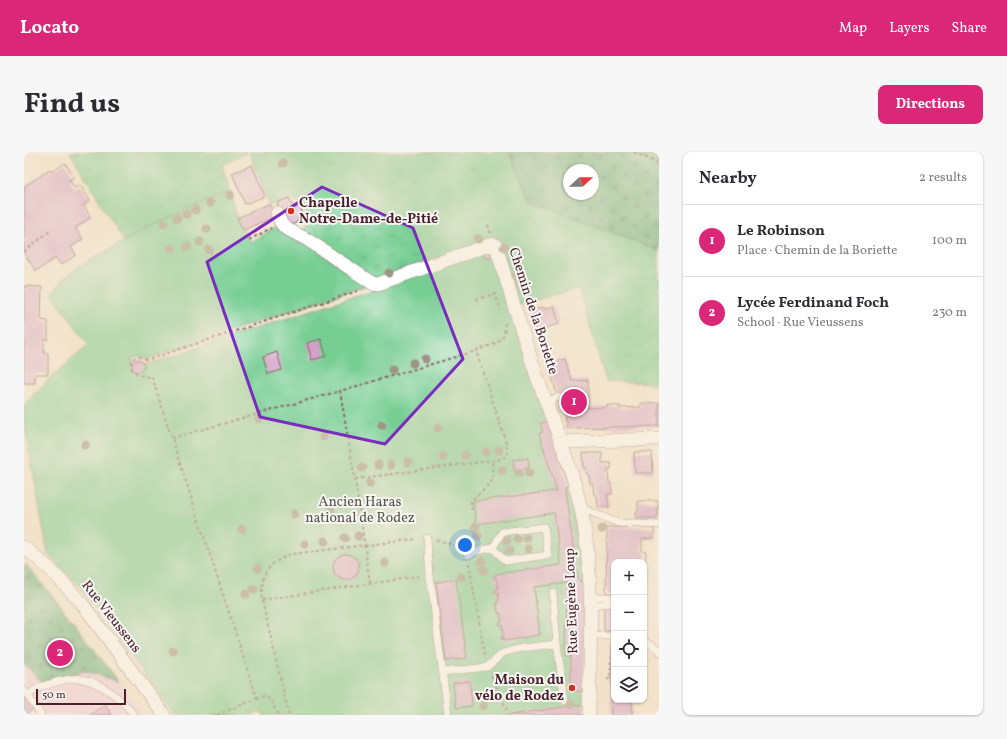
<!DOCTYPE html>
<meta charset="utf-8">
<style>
body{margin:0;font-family:Vollkorn,serif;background:#f7f7f7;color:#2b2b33}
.controls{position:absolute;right:12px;bottom:12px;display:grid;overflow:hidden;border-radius:8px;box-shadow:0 1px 3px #0004}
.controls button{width:36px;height:36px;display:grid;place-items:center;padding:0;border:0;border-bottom:1px solid #e1e1e2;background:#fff;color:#2b2b33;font:20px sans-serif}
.compass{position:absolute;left:539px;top:12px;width:36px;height:36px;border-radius:50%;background:#fff;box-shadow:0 1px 3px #0004;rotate:69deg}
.scale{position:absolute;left:12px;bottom:10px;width:90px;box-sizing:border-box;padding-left:4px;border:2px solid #4a1f2b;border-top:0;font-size:11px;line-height:14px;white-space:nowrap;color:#4a1f2b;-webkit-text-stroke:3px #f6f6f2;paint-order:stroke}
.you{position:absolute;left:441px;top:393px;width:14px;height:14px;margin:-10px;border:3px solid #fff;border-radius:50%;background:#1a73e8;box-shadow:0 0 0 6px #1a73e833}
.badge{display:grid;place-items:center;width:26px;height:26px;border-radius:50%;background:#db2777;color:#fff;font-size:13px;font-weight:700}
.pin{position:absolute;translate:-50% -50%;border:2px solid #fff;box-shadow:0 1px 4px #0006}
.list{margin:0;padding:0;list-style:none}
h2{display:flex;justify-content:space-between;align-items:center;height:52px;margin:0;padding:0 16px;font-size:17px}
h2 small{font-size:13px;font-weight:400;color:#7c7c81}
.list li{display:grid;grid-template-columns:26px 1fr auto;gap:12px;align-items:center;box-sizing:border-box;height:72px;padding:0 16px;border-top:1px solid #e1e1e2}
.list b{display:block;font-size:15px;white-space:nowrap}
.list p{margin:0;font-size:13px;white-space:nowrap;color:#7c7c81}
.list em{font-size:13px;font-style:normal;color:#7c7c81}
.icon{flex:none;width:22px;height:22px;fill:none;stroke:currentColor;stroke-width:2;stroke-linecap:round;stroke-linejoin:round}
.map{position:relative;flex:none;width:635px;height:563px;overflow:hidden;border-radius:8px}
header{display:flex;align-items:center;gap:24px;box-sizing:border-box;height:56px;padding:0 20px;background:#db2777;color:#fff}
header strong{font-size:19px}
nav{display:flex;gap:22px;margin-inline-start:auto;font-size:14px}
.intro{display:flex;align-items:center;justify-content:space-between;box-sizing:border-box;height:96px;padding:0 24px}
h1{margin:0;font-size:28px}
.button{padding:10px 18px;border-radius:8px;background:#db2777;color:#fff;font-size:14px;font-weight:700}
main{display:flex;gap:24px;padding:0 24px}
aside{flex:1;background:#fff;border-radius:8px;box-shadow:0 1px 3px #0004}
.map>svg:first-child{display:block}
</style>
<header>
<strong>Locato</strong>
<nav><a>Map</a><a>Layers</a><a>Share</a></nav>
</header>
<div class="intro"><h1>Find us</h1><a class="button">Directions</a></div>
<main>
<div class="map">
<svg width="635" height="563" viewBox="0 0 635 563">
<defs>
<pattern id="grass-tufts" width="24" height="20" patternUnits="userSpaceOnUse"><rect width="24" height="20" fill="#76ce93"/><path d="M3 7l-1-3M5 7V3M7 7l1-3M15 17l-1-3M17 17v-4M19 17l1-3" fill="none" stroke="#68b07f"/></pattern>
<pattern id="forest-firs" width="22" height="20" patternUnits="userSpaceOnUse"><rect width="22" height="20" fill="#60b17d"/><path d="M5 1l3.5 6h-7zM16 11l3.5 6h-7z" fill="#518f67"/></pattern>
</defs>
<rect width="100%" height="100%" fill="#f6f6f2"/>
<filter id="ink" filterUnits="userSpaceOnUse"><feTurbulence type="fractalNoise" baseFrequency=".025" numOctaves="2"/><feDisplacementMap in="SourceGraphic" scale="8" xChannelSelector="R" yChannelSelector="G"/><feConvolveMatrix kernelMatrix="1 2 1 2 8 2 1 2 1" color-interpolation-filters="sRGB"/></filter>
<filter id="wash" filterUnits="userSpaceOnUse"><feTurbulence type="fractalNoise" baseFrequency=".012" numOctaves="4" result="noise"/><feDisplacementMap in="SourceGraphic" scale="16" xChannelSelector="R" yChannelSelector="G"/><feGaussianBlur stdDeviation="0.9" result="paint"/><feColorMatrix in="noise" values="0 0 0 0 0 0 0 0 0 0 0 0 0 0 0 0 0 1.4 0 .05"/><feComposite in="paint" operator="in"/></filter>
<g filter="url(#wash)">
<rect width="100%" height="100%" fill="#f2e2c9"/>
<path fill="#f2cfe2" d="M0 409 51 472 120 563H0Z"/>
<g fill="url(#grass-tufts)" stroke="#60765f">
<path d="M46 0H224L198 13 206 39 131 72 100 89Z"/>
<path d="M225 0H485L508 49 635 99V231L582 229 555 136 494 153 474 85 352 127 282 81 279 78 282 74 288 70 275 52 265 46 253 51 245 52Z"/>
</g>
<g fill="url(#forest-firs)" stroke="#556854" fill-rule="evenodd">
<path d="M485 0H635V99L508 49ZM545 18H569V42H545Z"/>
<path d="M2 412 51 472 95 530 62 519 18 530 0 512V414Z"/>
</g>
<path fill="#76ce93" stroke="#60765f" d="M206 39 213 66 226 90 252 75 274 90 283 91 343 133 123 207C116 203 114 203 107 207L110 209 116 208 121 213 458 102 459 99 469 105 466 107 485 155 523 269 547 349 561 433 559 563H239L238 559 227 563H151L57 436 24 403 0 268V253L25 227 65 193 28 142 38 128 56 114 131 72Z"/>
<g id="blocks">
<g fill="#d49fc9">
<path d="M41 11 50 25 45 28 51 36 56 33 66 48 59 53 67 65 51 76 59 87 47 95 52 103 37 113 32 106 12 119 0 101V39L1 38 0 35 26 17 28 20Z"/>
<path d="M228 13 241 44 221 52 208 21Z"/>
<path d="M265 46 270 56 275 54 279 61 274 63V66L272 71 265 73 261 70 253 51Z"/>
<path d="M245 52 251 64 219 78 213 66Z"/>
<path d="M467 97 469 105 465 107 460 105 458 100Z"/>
<path d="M0 134 18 135 17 168 24 169V188L20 187V201H24V222H11V231H0Z"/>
<path d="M530 154 535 172 511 179 509 172H511L508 161 510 160 508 158 519 155 520 157Z"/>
<path d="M297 187 302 204 288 208 283 191Z"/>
<path d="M253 200 258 218 244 222 239 205Z"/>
<path d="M541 207 548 229 564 228V256L583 255V253L596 254 595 256 617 255V251H635V274L542 276V269H540V267H541L540 258H538L524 212Z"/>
<circle cx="114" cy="214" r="6"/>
<path d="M523 269 544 333 542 334 541 338 554 427 558 429 561 435 560 540 547 539V504H542L543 431 510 435 516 483 480 489V487L477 488V485H479L478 473 476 474 475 471 478 470 476 461H474L473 453V450L475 449 474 440 471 441V438L474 437 472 426 470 427 469 424H472V422L537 413 530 361 452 372 449 349 533 339 515 281 519 280 516 271Z"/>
<path d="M610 300H628L629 321H611Z"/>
<path d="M559 301H578V311H587V317H584L585 331H587L588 342H583L585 355H574L573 343H570L569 332H566L565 322H563L562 316H560Z"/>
<path d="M504 306 505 316 490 318 489 308Z"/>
<path d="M614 349H634V366H612V360H614Z"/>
<path d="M583 375 630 376V386L618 387V399L622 400 621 424H620V410H590V441H582Z"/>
<circle cx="322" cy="415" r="13"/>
<path d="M432 427 443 506 422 509 412 430Z"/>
<path d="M590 447V548H608V563H587L588 479H580V454Z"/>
<path d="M446 529 448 554 432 556 429 531Z"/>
<path d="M0 544 9 557 0 563Z"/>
<path d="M81 552 88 563H66Z"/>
<path d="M552 553V554L560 553 559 563H485Z"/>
</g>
</g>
</g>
<g filter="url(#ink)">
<use href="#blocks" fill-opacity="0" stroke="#856362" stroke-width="1"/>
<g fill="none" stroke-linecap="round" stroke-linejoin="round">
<defs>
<g id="lane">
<path d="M522 250 535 245"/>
<path d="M557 356 594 371 635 373"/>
<path d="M403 386 406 423 424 563"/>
<path d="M444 403 457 398 469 396 481 409 524 403 520 375 478 380 469 396"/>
<path d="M529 441 533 492 541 549"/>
<path d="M566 445H590"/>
<path d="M566 453 590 451"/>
<path d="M566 484H588"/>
<path d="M620 488 634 497 635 500"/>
<path d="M419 520 463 515 479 501 497 496 533 492"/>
<path d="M0 538 17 563"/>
<path d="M4 544C6 542 9 540 11 538 19 533 49 524 58 527 78 531 98 547 110 563"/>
</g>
<g id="street">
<path d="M253 61 257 71 261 76 284 88 348 131 354 132 465 93 469 92 472 94C488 147 503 199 522 250 535 286 549 320 557 357 571 424 566 495 565 563"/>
<path d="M537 290 635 287"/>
<path d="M0 395 26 417 57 450 140 563"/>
</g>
</defs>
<use href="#lane" stroke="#856362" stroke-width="8"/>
<use href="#street" stroke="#856362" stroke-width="14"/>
<g stroke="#856362" stroke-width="2" stroke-dasharray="3 3" stroke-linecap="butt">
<path d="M610 0 635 12"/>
<path d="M464 73 467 81"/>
<path d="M225 88 247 76"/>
<path d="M0 100 26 79"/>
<path d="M452 147 471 142 477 158"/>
<path d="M148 286 316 239"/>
<path d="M331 327 478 307 483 304 484 300 482 290 452 199"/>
<path d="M448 358 447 349 469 328 468 308"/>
<path d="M412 388 432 393 438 398"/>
<path d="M445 411 461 505"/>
<path d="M346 431 331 327 316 239 452 199 472 191 480 183 481 169"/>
<path d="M238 448 397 424"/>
<path d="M467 523 483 558"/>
<path d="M583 527H586L587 505"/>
<path d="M233 547 128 225C120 225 114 223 108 218L107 210C111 203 116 204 123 208L337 138"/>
<path d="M193 563 240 544 247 548 252 559 256 563"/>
<path d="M265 563 238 448C236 422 243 411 268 402L394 387"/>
</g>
<use href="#lane" stroke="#fff" stroke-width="7"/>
<use href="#street" stroke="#fff" stroke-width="13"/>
</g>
<g fill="#9d9483">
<circle cx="259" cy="11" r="4.5"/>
<circle cx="206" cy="43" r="4.5"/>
<circle cx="186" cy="51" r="4.5"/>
<circle cx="171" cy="58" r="4.5"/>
<circle cx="162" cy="62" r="4.5"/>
<circle cx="153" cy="66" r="4.5"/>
<circle cx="140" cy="71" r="4.5"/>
<circle cx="183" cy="77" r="4.5"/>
<circle cx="454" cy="87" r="4.5"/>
<circle cx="176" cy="90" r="4.5"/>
<circle cx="163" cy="95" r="4.5"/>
<circle cx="480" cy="95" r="4.5"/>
<circle cx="148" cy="96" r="4.5"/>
<circle cx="185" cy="98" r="4.5"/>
<circle cx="365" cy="121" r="4.5"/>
<circle cx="491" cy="124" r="4.5"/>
<circle cx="401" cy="207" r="4.5"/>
<circle cx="389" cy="211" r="4.5"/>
<circle cx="368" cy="218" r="4.5"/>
<circle cx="235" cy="267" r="4.5"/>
<circle cx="358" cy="273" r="4.5"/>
<circle cx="414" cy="276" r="4.5"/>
<circle cx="299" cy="285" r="4.5"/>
<circle cx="61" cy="293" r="4.5"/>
<circle cx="475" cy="298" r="4.5"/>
<circle cx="462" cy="300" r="4.5"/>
<circle cx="441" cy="303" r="4.5"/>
<circle cx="419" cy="305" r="4.5"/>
<circle cx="384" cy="310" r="4.5"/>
<circle cx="354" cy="313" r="4.5"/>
<circle cx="367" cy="313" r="4.5"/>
<circle cx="338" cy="316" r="4.5"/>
<circle cx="478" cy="318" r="4.5"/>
<circle cx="495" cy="321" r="4.5"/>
<circle cx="505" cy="321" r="4.5"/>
<circle cx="346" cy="331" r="4.5"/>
<circle cx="307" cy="359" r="4.5"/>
<circle cx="270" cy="362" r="4.5"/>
<circle cx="452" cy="375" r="4.5"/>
<circle cx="218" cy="377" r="4.5"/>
<circle cx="578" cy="377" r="4.5"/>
<circle cx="334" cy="384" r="4.5"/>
<circle cx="454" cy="384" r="4.5"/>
<circle cx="321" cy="386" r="4.5"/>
<circle cx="502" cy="386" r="4.5"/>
<circle cx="493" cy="387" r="4.5"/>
<circle cx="301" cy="389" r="4.5"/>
<circle cx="483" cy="389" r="4.5"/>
<circle cx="281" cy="392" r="4.5"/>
<circle cx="504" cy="397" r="4.5"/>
<circle cx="485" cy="399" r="4.5"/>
<circle cx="458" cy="409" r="4.5"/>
<circle cx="361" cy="411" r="4.5"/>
<circle cx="234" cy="416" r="4.5"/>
<circle cx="460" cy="418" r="4.5"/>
<circle cx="437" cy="425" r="4.5"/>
<circle cx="230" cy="437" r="4.5"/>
<circle cx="222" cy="442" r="4.5"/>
<circle cx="149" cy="499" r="4.5"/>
<circle cx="507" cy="526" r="4.5"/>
<circle cx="547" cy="552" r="4.5"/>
<circle cx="459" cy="554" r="4.5"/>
</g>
</g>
<path d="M0 0H635V563H0ZM298 35 389 76 439 207 361 292 236 265 183 110Z" fill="#f2e2c9" fill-opacity=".55" fill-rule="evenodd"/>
<path fill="none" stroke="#7b2cbf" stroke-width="3" stroke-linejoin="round" d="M298 35 389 76 439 207 361 292 236 265 183 110Z"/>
<g fill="#c8321e" stroke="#f6f6f2" stroke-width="1.5">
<circle cx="267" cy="59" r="4"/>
<circle cx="548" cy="536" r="4"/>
</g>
<g text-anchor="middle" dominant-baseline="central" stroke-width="4" stroke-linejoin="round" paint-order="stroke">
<g font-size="14" font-weight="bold" fill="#4a1f2b" stroke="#f6f6f2" text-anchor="start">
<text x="275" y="51">Chapelle<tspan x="275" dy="16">Notre-Dame-de-Pitié</tspan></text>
<text x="540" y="528" text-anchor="end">Maison du<tspan x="540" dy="16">vélo de Rodez</tspan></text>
</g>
<g font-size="14" fill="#4a1f2b" stroke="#f6f6f2">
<text transform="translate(509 159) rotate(72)">Chemin de la Boriette</text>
<text transform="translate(548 449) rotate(-92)">Rue Eugène Loup</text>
<text transform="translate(87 465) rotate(52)">Rue Vieussens</text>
</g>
<g font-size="14" fill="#57544a" stroke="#f6f6f2">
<text x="336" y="350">Ancien Haras<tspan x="336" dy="16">national de Rodez</tspan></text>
</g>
</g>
</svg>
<div class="controls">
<button>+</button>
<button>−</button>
<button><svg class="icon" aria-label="locate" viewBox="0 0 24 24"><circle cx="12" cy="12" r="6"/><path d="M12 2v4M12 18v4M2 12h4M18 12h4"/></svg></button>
<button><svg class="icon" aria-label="layers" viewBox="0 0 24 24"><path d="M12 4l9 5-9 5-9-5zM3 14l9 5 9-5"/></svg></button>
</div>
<svg class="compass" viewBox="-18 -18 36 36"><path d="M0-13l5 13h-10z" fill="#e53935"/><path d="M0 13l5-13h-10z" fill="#7c7c81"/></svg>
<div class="scale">50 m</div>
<div class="you"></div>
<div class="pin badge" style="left:550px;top:250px">1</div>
<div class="pin badge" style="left:36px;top:501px">2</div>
</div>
<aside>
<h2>Nearby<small>2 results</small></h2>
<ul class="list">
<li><span class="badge">1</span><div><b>Le Robinson</b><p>Place · Chemin de la Boriette</p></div><em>100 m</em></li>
<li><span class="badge">2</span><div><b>Lycée Ferdinand Foch</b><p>School · Rue Vieussens</p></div><em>230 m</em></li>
</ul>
</aside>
</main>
